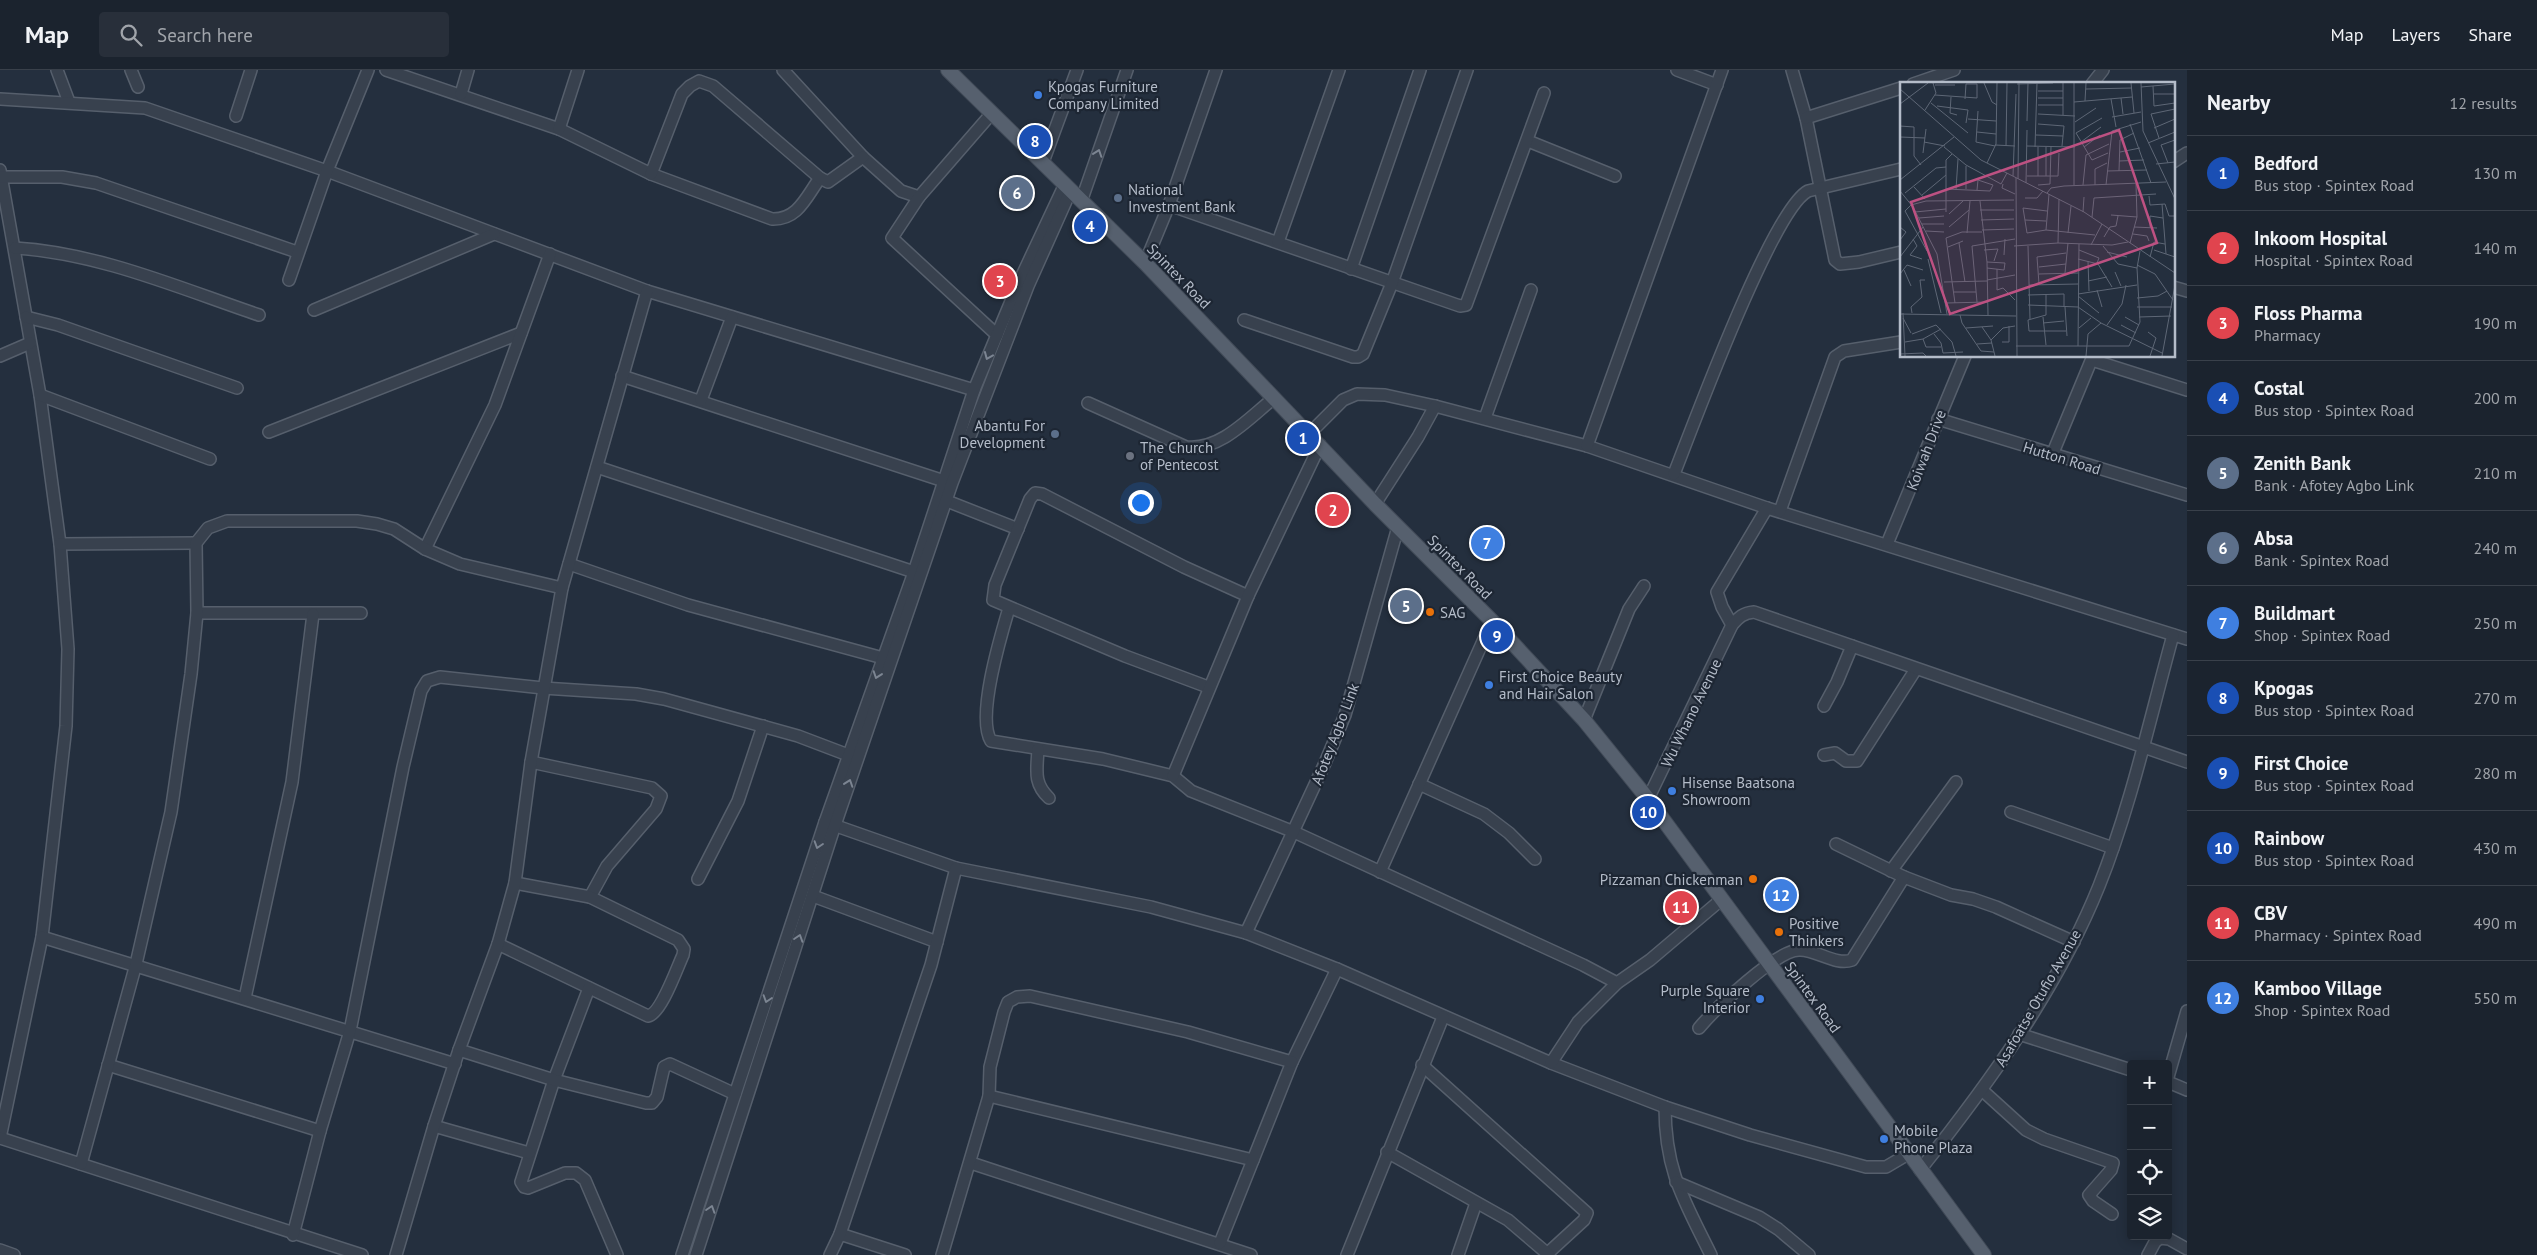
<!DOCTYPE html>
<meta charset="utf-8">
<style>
body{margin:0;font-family:"PT Sans",sans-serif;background:#282f3a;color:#f1f3f6}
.controls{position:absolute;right:15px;bottom:15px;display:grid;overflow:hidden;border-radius:5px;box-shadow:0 2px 12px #0003}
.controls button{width:45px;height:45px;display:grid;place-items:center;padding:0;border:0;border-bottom:1px solid #39404a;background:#1b232e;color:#f1f3f6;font:25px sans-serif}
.you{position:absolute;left:1140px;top:432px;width:18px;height:18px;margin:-12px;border:4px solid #fff;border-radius:50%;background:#1a73e8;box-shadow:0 0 0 8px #1a73e833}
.badge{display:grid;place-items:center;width:32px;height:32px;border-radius:50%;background:#8ab4f8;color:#fff;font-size:16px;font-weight:700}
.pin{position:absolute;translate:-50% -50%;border:2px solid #fff;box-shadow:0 1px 5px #0006}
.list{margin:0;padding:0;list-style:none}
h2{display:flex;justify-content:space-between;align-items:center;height:65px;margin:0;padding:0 20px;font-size:21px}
h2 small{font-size:16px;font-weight:400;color:#a0a4aa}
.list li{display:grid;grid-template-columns:32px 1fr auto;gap:15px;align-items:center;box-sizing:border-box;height:75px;padding:0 20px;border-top:1px solid #39404a}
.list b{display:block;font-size:19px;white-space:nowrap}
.list p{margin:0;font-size:16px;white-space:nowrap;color:#a0a4aa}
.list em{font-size:16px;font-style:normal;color:#a0a4aa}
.icon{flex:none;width:28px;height:28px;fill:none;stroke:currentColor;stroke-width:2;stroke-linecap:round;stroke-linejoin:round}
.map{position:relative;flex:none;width:2187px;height:1185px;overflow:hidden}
header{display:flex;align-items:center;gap:30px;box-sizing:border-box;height:70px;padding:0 25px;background:#1b232e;border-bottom:1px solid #39404a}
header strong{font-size:24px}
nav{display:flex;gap:28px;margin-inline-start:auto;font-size:18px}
.search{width:350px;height:45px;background:#282f3a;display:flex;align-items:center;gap:12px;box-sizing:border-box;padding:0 18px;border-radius:5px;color:#a0a4aa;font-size:19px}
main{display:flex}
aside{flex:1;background:#1b232e}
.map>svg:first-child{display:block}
</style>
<header>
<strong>Map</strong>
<div class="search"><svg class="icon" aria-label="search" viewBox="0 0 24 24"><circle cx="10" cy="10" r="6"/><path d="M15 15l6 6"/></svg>Search here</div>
<nav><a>Map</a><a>Layers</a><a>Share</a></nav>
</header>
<main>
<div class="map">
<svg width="2187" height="1185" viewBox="0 0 2187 1185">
<rect width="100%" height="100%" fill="#242f3e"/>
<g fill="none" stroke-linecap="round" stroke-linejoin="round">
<defs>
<g id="minor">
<path d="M57 0 69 32"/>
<path d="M131 0 138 17"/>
<path d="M386 0 559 59 651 104 772 149C798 150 806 127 820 108"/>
<path d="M783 0 863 87 901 121 919 127 992 43"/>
<path d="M1677 0 1717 15"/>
<path d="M1792 0 1806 48 1835 190 1840 194 1859 192 1901 182"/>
<path d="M1913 14 1954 0"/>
<path d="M2092 14 2103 0"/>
<path d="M461 24 468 0"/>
<path d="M0 29 145 38 327 101 647 221 974 320"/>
<path d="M236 46 251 0"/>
<path d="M1806 48 1901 18"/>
<path d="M559 59 578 0"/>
<path d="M1528 71 1615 106"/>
<path d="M1043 92 1077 0"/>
<path d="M2173 92 2187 83"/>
<path d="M0 100 40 325 60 474 68 579 66 656 42 867 0 1068"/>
<path d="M651 104 682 24 690 16 699 11 713 16 820 108 828 112 863 87"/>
<path d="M1 107H62L96 113 297 182"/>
<path d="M919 127 892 168 997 265"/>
<path d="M1082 129 1127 0"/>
<path d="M1169 135 1460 236 1466 235 1544 23"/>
<path d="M1278 172 1339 0"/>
<path d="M15 178C99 183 179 218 259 245"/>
<path d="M1145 193 1169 135 1216 0"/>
<path d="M1351 199 1420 0"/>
<path d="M289 210 327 101 368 0"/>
<path d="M2173 217 2187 221"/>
<path d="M314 240 494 164"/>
<path d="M26 247 58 255 237 318"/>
<path d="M1244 250 1353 287H1358L1363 284 1392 213 1467 0"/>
<path d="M0 286 30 273"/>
<path d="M2092 290 2187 320"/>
<path d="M622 306 944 411"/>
<path d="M40 325 210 389"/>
<path d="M701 330 732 247"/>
<path d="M1088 333 1186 377C1220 381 1249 348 1274 328"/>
<path d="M1485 348 1531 220"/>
<path d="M1938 349 2187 425"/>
<path d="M269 362 521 263"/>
<path d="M1309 364 1343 330 1357 324 1385 325 1435 336 1587 376 1767 438 2187 569"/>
<path d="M1587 376 1722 0"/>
<path d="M2052 385 2093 286"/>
<path d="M597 397 914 502"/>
<path d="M1674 404C1693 356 1772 140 1808 121L1901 99"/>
<path d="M947 431 1018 459"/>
<path d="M1375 434 1418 367 1435 336"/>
<path d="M1780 441 1835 287 1844 281 1901 272"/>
<path d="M60 474 196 473"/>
<path d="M1887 474 1965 286"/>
<path d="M425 479 495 335 550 184"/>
<path d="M569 494 688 535 883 588"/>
<path d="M1009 538C1001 565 976 647 991 671L1103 689 1173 706 1191 721 1294 762 1583 895 1617 913"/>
<path d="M197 543H361"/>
<path d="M1732 555 1722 537 1717 522 1767 438"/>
<path d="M1208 617 1125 586 993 530 995 515 1030 429 1035 423 1042 424 1184 497 1248 526"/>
<path d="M1824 636 1837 612 1852 576"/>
<path d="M1584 650 1629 539 1644 516"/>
<path d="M1038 679C1037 700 1033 713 1049 728"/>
<path d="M1824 685 1835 683 1846 691H1857L1916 599"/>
<path d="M531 692 652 718 661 726 656 739 607 796 590 827"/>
<path d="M1173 706 1248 526 1320 375"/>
<path d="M1419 714 1484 744 1509 763 1535 789"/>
<path d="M1648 729 1732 555C1739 547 1743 543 1754 542L2187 692"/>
<path d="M2011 742 2113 778"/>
<path d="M825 752 956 798 1151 837 1246 863 1337 899 1551 993 1665 1037 1750 1065 1866 1097H1886L1908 1084"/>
<path d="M1836 774 1904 807 1951 825 1973 829 1996 837 2074 872"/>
<path d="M1891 801 1956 712"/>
<path d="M1380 802 1492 551"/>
<path d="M698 809 738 731 763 656"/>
<path d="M813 826 937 872"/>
<path d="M1246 863 1325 693 1345 645 1398 457"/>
<path d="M42 867 455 994"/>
<path d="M498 874 648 946C661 944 677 898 683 885L684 879 678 870 590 827 515 813"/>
<path d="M589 918 554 1010 521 1112 524 1117 528 1118 565 1103H576L585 1110 617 1185"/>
<path d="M245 928 292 712 313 544"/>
<path d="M1699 958C1714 940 1777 879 1800 880 1817 880 1836 896 1852 890L1904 807"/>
<path d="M2019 964 2131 1000"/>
<path d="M459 980 554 1010 646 1033H652L657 1027 664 997 670 994 735 1024"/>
<path d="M1551 993 1578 952 1617 913 1650 890 1722 829"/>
<path d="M108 995 320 1061"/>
<path d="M1422 995 1587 1143 1584 1150 1548 1183"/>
<path d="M2168 1007 2187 941"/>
<path d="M2168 1012 2187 1020"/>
<path d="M1983 1021 2026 1060 2044 1069 2113 1093 2111 1100 2089 1125 2093 1131 2112 1144"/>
<path d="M989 1026 1253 1090"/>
<path d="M1665 1037C1665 1101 1684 1130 1711 1185"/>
<path d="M434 1056 529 1083"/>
<path d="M0 1068 362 1185"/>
<path d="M1387 1082 1508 1150 1549 1185"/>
<path d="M971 1093 1251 1185"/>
<path d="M81 1094 136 894 171 742 191 604 197 543 196 473 208 458 227 451H357L377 454 394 459 425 479 460 494 562 518"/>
<path d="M1920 1100C1989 1013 2057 920 2099 816 2131 736 2150 648 2173 565"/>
<path d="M1676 1112 1759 1147 1778 1159 1809 1185"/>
<path d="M840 1164 905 1185"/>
<path d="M293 1165 320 1061 350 961 403 697 421 621 427 611 440 607 543 618 636 624 664 629 798 666 856 688"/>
<path d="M1220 1173 1292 992 1337 899"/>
<path d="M0 1180 14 1185"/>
<path d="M396 1185 434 1056 459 980 498 874 515 813 531 692 562 518 647 221"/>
<path d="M682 1185 825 752 914 502 974 320 1019 212 1065 114"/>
<path d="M696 1185 835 755 952 413 1028 216 1071 120"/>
<path d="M830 1185 840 1164 931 895 956 798"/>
<path d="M942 1185 989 1026 990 997 1004 942 1008 932 1017 927 1030 926 1188 962 1292 992"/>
<path d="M1347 1185 1443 947"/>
<path d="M1458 1185 1476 1133"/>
<path d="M2148 1185 2155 1172 2160 1168 2169 1169 2187 1179"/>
</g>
<path id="major" d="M948 0 1145 193 1375 434 1492 551 1584 650 1648 729 1984 1185"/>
</defs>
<use href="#minor" stroke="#565f6c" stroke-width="14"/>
<use href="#major" stroke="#414a57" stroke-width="16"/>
<use href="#minor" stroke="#38414e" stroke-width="11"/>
<use href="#major" stroke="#56606e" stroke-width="14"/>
</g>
<defs><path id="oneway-chevron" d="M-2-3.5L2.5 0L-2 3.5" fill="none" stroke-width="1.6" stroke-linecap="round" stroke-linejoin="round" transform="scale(1.25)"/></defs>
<g stroke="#7c8592">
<use href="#oneway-chevron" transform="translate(1098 83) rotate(-71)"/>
<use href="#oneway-chevron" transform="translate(988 286) rotate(113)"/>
<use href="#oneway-chevron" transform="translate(877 605) rotate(109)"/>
<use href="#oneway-chevron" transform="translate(849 713) rotate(-71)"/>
<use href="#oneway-chevron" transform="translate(818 775) rotate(108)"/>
<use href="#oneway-chevron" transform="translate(799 868) rotate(-72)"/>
<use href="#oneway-chevron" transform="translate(767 929) rotate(108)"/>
<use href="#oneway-chevron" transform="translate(711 1139) rotate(-72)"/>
</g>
<g fill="#3f7fe0" stroke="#1d2633" stroke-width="2">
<circle cx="1038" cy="25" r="5"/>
<circle cx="1489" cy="615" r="5"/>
<circle cx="1672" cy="721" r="5"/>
<circle cx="1760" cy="929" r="5"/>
<circle cx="1884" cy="1069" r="5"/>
</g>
<g fill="#5c6f8a" stroke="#1d2633" stroke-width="2">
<circle cx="1118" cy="128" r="5"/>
<circle cx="1055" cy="364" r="5"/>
</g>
<circle fill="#6b7280" stroke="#1d2633" stroke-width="2" cx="1130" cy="386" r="5"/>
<g fill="#e8710a" stroke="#1d2633" stroke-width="2">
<circle cx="1430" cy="542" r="5"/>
<circle cx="1753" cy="809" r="5"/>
<circle cx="1779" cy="862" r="5"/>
</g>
<g text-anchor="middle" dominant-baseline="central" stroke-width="4.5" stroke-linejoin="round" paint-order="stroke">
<g font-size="15" fill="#b4bcc9" stroke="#1d2633" text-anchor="start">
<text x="1048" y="16">Kpogas Furniture<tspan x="1048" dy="17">Company Limited</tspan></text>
<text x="1128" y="119">National<tspan x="1128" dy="17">Investment Bank</tspan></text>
<text x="1045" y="355" text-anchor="end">Abantu For<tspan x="1045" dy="17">Development</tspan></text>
<text x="1140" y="377">The Church<tspan x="1140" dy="17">of Pentecost</tspan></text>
<text x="1440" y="542">SAG</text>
<text x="1499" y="606">First Choice Beauty<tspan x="1499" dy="17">and Hair Salon</tspan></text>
<text x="1682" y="712">Hisense Baatsona<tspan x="1682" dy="17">Showroom</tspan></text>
<text x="1743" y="809" text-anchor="end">Pizzaman Chickenman</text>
<text x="1789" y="853">Positive<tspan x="1789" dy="17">Thinkers</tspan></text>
<text x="1750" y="920" text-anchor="end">Purple Square<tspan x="1750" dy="17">Interior</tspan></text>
<text x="1894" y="1060">Mobile<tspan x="1894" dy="17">Phone Plaza</tspan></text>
</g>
<g font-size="15" fill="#b4bcc9" stroke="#1d2633">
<text transform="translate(1179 206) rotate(46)">Spintex Road</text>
<text transform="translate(1926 380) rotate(-69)">Koiwah Drive</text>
<text transform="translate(2062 388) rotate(17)">Hutton Road</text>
<text transform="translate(1460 497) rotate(45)">Spintex Road</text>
<text transform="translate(1691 643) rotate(-64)">Wu Whano Avenue</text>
<text transform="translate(1335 664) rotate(-69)">Afotey Agbo Link</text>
<text transform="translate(1813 927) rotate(54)">Spintex Road</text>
<text transform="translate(2038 928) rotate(-60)">Asafoatse Otufio Avenue</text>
</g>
</g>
<g transform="translate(1900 12)">
<rect width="275" height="275" fill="#242f3e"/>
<path fill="none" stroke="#5e6776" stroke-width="1" d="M84 1 92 20 97 23M163 1V33M174 1V103M231 1 234 31M241 1 243 49 275 117M117 2 153 1M35 3H55M253 4 254 24 275 21M241 5 275 2M0 7 81 78 184 130 275 191M186 7 232 6M138 9H163M254 12H275M35 13 77 16V2H66M51 15 50 31 57 33M138 16H163M221 16 223 32M65 17 66 2M211 17 216 45M185 19 186 1M174 20 232 15M31 21 68 51M0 22 28 1M138 23H163M37 24 68 28 66 41M25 28 36 11 33 1M78 29 76 60 95 64M138 32 175 34M212 35 241 30M68 37 96 39M127 39 128 1M175 40 196 26M138 42 164 44 162 64M230 42 251 101M0 44 14 45V74L21 83M254 46 275 37M77 50 96 52M176 51 192 78 208 71M176 51 202 36M136 53 163 54M0 55 25 56M259 56 251 32 275 27M24 60 45 64M181 60 201 45M248 61 275 50M95 63 115 64M106 64 107 1M127 64 175 65M44 65 66 83 101 102 107 91M135 65 137 1M184 65 200 53M220 70 240 66M23 71 26 47M219 79 244 78M87 81 96 62 97 1M268 81 261 63 275 58M256 82 275 80M66 84V107M207 89 247 88M219 89 220 58 234 51M113 94 116 12M127 94H158L159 71M138 94V65M146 94V65M116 96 117 274M118 97 119 1M0 98 54 55M126 101 127 48M103 102 102 106 115 112M138 103 150 102 151 65M183 103 186 73 209 62M195 103V87L207 81M206 103 212 49 241 40M14 105 25 117M46 107 90 109 93 103M56 107 58 77M77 108 78 98 93 103M0 109 13 125 37 172 47 232M5 111 36 86 46 85M147 111 151 106 164 104 266 100M22 113 46 93M249 114 250 123 265 122 269 134H275M125 116H137L143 109M194 116 256 112M80 119 87 180 88 233M262 122 266 172M80 128H114M147 129 123 126 127 151 146 148 195 153M15 130 46 127M46 130V78L52 72M183 130 184 115M49 132 63 119M211 133 237 135M192 135 194 116M19 136 44 134M81 138 114 137M125 138 146 139M22 142H44M0 145 6 150 0 158M49 145 69 128M234 145 257 146M250 145V134L263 136M82 148 114 147M146 148 149 112M26 149 44 150M67 151 70 119M168 151 171 124M233 152 247 154 249 159M204 155 210 145 216 144 218 134M13 157 17 164 10 173 22 177M59 161 65 200M158 161 159 117M230 161 237 135 236 102M191 163 202 142M114 164 158 161 212 163 228 160M128 164 130 237M203 164 218 182 237 186M48 165 63 159M84 168 98 167 94 179M179 168 199 176 197 181M254 168 275 175M27 169 5 129 11 123 26 119 114 118M207 170 227 175M104 173 105 157M0 175 23 145M250 175 254 160 265 162M28 177 41 231M178 177 198 182 212 205M188 179 189 209M87 180 105 181 104 188 87 186M237 183 255 192 273 218M139 185 166 182M97 187V208L103 206 115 218M4 188 11 204M215 190 221 204M165 191 168 161M0 192 7 183 23 188M139 192 178 191M87 198 115 193M188 199 207 195M44 200 87 199M139 202 137 175 166 171M129 203 178 202M197 208 202 225M54 210H76M146 212V233L128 238 129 249H166M178 212 237 203M128 213 164 212V225M178 214 199 231M237 216 258 214 267 209M77 220 72 164 115 157M46 221 88 220M55 221 46 156 62 150H82M128 223 178 225 201 241M165 225 167 254M237 225H272M3 231 5 274M12 231 11 225 22 215 20 198H25M0 232 116 234M60 233 62 241 81 269 94 270M143 235 146 263M225 235 239 243M239 235 271 234M3 236 11 251M143 241 164 239M207 243 222 222 226 203M221 243 236 251M82 245 91 258 95 274M66 246 93 244M179 246 191 236M248 250 256 256 250 274M12 252 36 243 52 260 56 274M34 252 41 261 43 271 63 270M23 257 26 265H41M91 258 103 246 115 244M5 260 23 257 41 247M102 260H109V244M77 262 92 261M116 264H229L240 240 237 186 240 169M178 264 179 162M0 272 23 271 26 274M186 274 188 252 201 241 262 271M262 274 275 203"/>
<path fill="#bd5182" fill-opacity="0.15" stroke="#bd5182" stroke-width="2.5" d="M219 48 257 161 50 232 11 120Z"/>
<rect width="275" height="275" fill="none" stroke="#b4bcc9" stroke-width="2.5"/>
</g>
</svg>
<div class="controls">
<button>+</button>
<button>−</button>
<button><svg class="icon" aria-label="locate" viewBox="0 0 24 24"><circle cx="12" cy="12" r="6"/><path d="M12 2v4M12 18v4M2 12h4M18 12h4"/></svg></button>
<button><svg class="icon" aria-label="layers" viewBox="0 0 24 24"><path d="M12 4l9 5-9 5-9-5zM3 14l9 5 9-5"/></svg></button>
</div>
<div class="you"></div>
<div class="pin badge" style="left:1303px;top:368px;background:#1a4fb4">1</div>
<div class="pin badge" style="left:1333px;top:440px;background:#e0444e">2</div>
<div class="pin badge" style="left:1000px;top:211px;background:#e0444e">3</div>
<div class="pin badge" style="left:1090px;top:156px;background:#1a4fb4">4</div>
<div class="pin badge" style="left:1406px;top:536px;background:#5c6f8a">5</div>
<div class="pin badge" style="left:1017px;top:123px;background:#5c6f8a">6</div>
<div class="pin badge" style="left:1487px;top:473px;background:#3f7fe0">7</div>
<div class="pin badge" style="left:1035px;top:71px;background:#1a4fb4">8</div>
<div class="pin badge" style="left:1497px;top:566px;background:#1a4fb4">9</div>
<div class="pin badge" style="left:1648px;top:742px;background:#1a4fb4">10</div>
<div class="pin badge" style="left:1681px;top:837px;background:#e0444e">11</div>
<div class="pin badge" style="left:1781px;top:825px;background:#3f7fe0">12</div>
</div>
<aside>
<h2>Nearby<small>12 results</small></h2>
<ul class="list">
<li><span class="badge" style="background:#1a4fb4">1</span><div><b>Bedford</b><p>Bus stop · Spintex Road</p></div><em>130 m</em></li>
<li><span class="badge" style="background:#e0444e">2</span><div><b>Inkoom Hospital</b><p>Hospital · Spintex Road</p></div><em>140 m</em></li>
<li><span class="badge" style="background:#e0444e">3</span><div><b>Floss Pharma</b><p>Pharmacy</p></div><em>190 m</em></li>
<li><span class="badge" style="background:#1a4fb4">4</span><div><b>Costal</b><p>Bus stop · Spintex Road</p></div><em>200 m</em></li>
<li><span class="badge" style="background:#5c6f8a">5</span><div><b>Zenith Bank</b><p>Bank · Afotey Agbo Link</p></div><em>210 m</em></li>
<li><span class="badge" style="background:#5c6f8a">6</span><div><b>Absa</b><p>Bank · Spintex Road</p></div><em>240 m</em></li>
<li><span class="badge" style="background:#3f7fe0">7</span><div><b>Buildmart</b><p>Shop · Spintex Road</p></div><em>250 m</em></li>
<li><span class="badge" style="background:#1a4fb4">8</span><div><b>Kpogas</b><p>Bus stop · Spintex Road</p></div><em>270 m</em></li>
<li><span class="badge" style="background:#1a4fb4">9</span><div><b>First Choice</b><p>Bus stop · Spintex Road</p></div><em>280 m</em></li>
<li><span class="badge" style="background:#1a4fb4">10</span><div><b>Rainbow</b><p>Bus stop · Spintex Road</p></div><em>430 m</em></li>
<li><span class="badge" style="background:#e0444e">11</span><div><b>CBV</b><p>Pharmacy · Spintex Road</p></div><em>490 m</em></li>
<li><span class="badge" style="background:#3f7fe0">12</span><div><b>Kamboo Village</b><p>Shop · Spintex Road</p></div><em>550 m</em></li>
</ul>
</aside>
</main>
